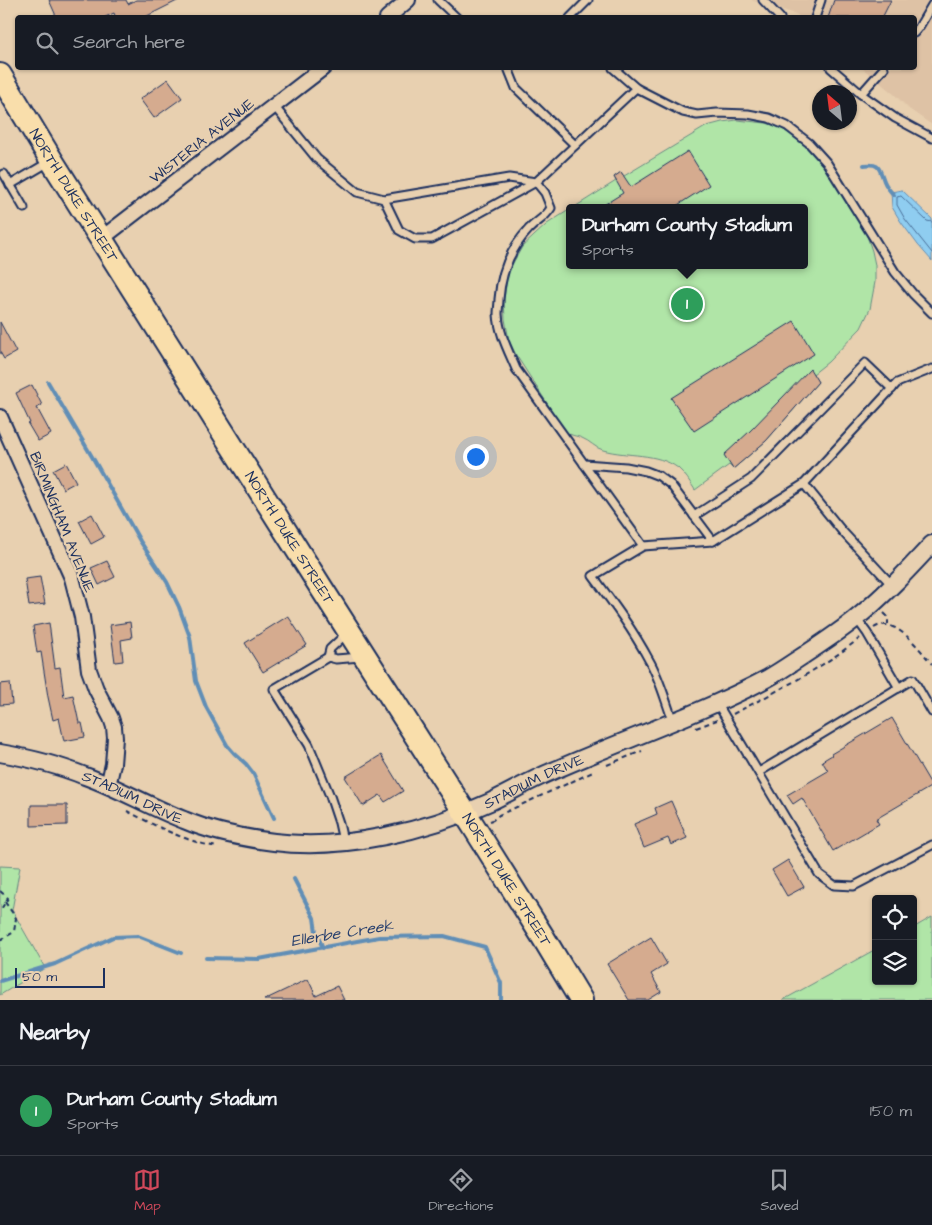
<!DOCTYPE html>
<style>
body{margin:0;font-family:"Architects Daughter",sans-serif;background:#20242c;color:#f1f3f6}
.controls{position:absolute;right:15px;bottom:15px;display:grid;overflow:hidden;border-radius:5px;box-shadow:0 1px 4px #0004}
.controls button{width:45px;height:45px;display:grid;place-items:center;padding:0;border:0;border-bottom:1px solid #363941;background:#171b24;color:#f1f3f6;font:25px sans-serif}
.compass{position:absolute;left:812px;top:85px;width:45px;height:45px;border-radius:50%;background:#171b24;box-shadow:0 1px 4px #0004;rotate:332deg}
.scale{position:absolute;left:15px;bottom:12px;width:90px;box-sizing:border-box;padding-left:5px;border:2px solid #1b2f5e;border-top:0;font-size:14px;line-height:18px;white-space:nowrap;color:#1b2f5e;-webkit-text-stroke:4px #e8d0b0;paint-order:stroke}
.you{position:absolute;left:475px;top:456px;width:18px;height:18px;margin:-12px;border:4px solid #fff;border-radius:50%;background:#1a73e8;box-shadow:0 0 0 8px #1a73e833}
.badge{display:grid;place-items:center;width:32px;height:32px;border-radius:50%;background:#d1495b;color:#fff;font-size:16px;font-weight:700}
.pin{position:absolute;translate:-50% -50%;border:2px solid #fff;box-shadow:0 1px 5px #0006}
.popup{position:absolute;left:566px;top:204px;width:242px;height:65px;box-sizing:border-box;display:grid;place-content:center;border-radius:5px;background:#171b24;filter:drop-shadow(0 1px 4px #0005);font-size:16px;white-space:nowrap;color:#9ea1a6}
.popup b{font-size:19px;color:#f1f3f6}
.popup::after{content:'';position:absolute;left:50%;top:100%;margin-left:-10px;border:10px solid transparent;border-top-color:#171b24}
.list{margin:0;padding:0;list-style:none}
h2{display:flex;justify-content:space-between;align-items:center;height:65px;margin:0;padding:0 20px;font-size:21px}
h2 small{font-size:16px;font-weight:400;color:#9ea1a6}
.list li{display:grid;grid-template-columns:32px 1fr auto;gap:15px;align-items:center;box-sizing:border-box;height:90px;padding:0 20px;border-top:1px solid #363941}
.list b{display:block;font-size:19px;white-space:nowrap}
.list p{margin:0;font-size:16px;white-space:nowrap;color:#9ea1a6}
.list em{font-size:16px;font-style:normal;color:#9ea1a6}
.icon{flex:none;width:28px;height:28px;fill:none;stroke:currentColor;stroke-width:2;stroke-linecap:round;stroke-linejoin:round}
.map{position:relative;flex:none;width:932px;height:1000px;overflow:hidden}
.search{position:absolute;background:#171b24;box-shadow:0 1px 4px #0004;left:15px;right:15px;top:15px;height:55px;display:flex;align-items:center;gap:12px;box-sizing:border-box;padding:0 18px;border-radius:5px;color:#9ea1a6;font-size:19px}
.sheet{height:155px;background:#171b24}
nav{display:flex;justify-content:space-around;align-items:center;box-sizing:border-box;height:70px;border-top:1px solid #363941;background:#171b24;font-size:14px;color:#9ea1a6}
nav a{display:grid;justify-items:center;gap:2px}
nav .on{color:#d1495b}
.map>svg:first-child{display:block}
</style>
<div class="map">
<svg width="932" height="1000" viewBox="0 0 932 1000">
<rect width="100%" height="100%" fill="#e8d0b0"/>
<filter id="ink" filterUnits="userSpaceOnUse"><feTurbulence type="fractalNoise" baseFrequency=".02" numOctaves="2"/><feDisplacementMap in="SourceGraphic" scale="10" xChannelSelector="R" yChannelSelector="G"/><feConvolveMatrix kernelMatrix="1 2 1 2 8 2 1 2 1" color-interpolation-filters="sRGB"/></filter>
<g filter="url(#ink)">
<path fill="#dec2a5" d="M751 0H932V125L909 109 895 95 862 68H914V18L800 17 796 14Z"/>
<g fill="#b0e5a7" stroke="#668a82">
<path d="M737 120 766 123 779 127 795 137 815 155 825 168 865 230 872 251 875 265V282L870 309 861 328 828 362 813 374 818 382 766 441 733 469 729 465 695 490C690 482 685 474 678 468 656 452 628 457 603 450 595 448 590 441 582 438 575 435 573 437 565 431L516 355 509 340 505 319 504 299 508 272 522 247 547 224 569 210 570 265H804V208H573L616 181 614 177 621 172 624 176 707 126 722 122Z"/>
<path d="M0 866 20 867 12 910 45 968 0 995Z"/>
<path d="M932 917V1000H783L876 949V981H913V928Z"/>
</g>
<path fill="#8fcdf0" stroke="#618eb6" d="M902 190 932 219V261L918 245 901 222 892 207 891 192Z"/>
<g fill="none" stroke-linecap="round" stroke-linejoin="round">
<path stroke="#496e98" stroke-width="1" d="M932 222 927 221 901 196 897 197V205L905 219 932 253"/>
<g stroke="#618eb6" stroke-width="4">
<path d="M864 165C880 163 879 168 884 181 886 186 890 191 894 195"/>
<path d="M48 382 94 460 140 541 167 582 179 607 190 637 196 681 206 707 227 745 234 753 246 764 253 773 274 818"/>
<path d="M294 879 314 918 316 932 323 948"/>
<path d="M206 958 259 959 379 937 444 936 485 947 501 983V1000"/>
<path d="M0 981 55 964 113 937 138 936 181 953"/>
</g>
</g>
<g fill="#d5ab8f" stroke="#1b2f5e">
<path d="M49 0H126L128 4 136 0H179L143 18H116L114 13 103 18H57Z"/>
<path d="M834 0H891L882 18H828Z"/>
<path d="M168 79 182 98 154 118 140 99Z"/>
<path d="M688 151 709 185 673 208H599L623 193 614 177 621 172 631 187Z"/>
<path d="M794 321 814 354 694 431 671 398Z"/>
<path d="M0 322 16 352 4 359 0 352Z"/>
<path d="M810 369 818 382 766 441 733 469 724 455 750 431Z"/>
<path d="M32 385 42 405 37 408 51 434 38 441 28 424 30 423 16 393Z"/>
<path d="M66 463 76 482 63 489 53 470Z"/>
<path d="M92 514 104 537 91 544 79 521Z"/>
<path d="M107 561 115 577 99 585 91 568Z"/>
<path d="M40 577 45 604 29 606 25 579Z"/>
<path d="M288 616 307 645 263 672 245 643Z"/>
<path d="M130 622 132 638 121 640 123 661 115 662 110 625Z"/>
<path d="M49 623 55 668 60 667 64 697 73 695 79 723H82L85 737 64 741 59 718 53 720 48 697 41 652 37 653 33 626Z"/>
<path d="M10 683 12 704 0 705V684Z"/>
<path d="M892 718 932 786 876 819 879 824 833 851 802 798 793 804 787 795 828 771 822 761 832 755 831 754Z"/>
<path d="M381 755 403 791 385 802 380 795 363 806 345 777Z"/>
<path d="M671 801 687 838 671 845 668 838 644 848 634 824 657 814 655 808Z"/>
<path d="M31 805H67V825L31 826Z"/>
<path d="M788 860 804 887 787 896 772 870Z"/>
<path d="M651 937 667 964 651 974 661 992 648 1000H629L607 964Z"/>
<path d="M308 979 316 996 337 986 344 1000H264Z"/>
</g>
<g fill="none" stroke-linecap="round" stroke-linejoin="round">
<defs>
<g id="service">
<path d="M438 0 457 18"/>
<path d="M763 0 780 18"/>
<path d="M570 18 588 0"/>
<path d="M815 18 821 0"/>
<path d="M914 33 919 27 932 5"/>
<path d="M508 68 516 88 575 145"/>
<path d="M613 68 636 88"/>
<path d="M831 68 861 94 895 118 932 138"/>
<path d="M861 94 884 68"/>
<path d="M274 106 317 159 357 192 384 199 399 230 415 239H432L536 182 509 178 384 199"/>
<path d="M4 174 24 208"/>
<path d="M10 185 49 162"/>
<path d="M584 464 626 467 646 471 659 476 671 485 713 541"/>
<path d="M804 484 842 531 892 585"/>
<path d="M694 516 751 479 865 363 892 389"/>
<path d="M643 546 516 369C509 352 499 334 498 314 498 309 499 304 499 299 501 273 511 248 529 229 537 221 545 218 551 208L545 193 536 182 636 88 683 112 697 115 717 113 748 114 769 118 787 126 809 143 827 163 895 272 913 294 932 313"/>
<path d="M856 618 867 633 899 688"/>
<path d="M328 657 330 649 347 633"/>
<path d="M717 703 819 874 834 885 854 886 932 845"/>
<path d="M673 721C665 700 660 679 649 660 633 630 613 603 593 576L643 546 713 541 804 484 897 383 932 369"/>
<path d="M759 772 913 679 932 712"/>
<path d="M343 841 339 823 330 796 309 745 274 689 328 657 336 659 361 657"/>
</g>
<g id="minor">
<path d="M387 18 408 0"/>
<path d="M101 239 323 68"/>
<path d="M0 417 72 578 82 617 89 670 96 689 111 718 114 727 115 738 113 764 108 786"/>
</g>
<g id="tertiary">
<path id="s1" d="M0 753C29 758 58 765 85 776 119 788 150 807 184 820 212 832 243 838 274 842 343 851 427 831 490 802 513 791 536 777 560 768 629 738 702 713 768 678 777 673 786 667 795 661 815 648 835 635 854 620 881 599 908 570 932 544"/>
</g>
<g id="trunk">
<path id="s2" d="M0 75 52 161 322 589 474 827 543 937 581 1000"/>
</g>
</defs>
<use href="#service" stroke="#1b2f5e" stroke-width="11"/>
<use href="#minor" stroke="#1b2f5e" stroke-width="18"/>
<use href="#tertiary" stroke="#1b2f5e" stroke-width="20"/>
<use href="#trunk" stroke="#1b2f5e" stroke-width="26"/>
<g stroke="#1b2f5e" stroke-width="2" stroke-dasharray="5 4" stroke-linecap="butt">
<path d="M884 613 888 617V624"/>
<path d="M874 628C894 614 920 650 932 664"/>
<path d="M733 714C777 691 821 669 860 638"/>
<path d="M696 728 717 720"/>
<path d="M607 765 642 751"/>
<path d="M127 811C156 826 184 841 217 847"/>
<path d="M490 821 493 820 499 815 595 771"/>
<path d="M0 891 8 898 0 911"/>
<path d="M0 940 14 932 16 918 5 902"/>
</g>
<use href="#service" stroke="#e8d0b0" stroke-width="7"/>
<use href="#minor" stroke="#e8d0b0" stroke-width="14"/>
<use href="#tertiary" stroke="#e8d0b0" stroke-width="16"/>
<use href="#trunk" stroke="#f9deab" stroke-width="22"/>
</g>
</g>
<g text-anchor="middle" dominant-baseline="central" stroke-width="4.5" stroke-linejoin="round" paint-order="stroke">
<g font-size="15" fill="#1b2f5e" stroke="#e8d0b0">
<text transform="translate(202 141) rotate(-38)">WISTERIA AVENUE</text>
<text stroke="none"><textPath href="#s2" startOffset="141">NORTH DUKE STREET</textPath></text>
<text transform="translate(62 522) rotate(68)">BIRMINGHAM AVENUE</text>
<text stroke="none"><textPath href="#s2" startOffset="546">NORTH DUKE STREET</textPath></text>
<text stroke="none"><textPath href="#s1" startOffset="560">STADIUM DRIVE</textPath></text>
<text stroke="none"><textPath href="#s1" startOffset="140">STADIUM DRIVE</textPath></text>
<text stroke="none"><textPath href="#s2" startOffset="951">NORTH DUKE STREET</textPath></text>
</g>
<g font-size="16" font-style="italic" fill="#273f6d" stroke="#e8d0b0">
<text transform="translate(342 933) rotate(-9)">Ellerbe Creek</text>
</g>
</g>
</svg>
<div class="controls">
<button><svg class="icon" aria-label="locate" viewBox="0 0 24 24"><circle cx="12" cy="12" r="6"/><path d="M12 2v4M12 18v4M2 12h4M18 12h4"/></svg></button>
<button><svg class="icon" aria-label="layers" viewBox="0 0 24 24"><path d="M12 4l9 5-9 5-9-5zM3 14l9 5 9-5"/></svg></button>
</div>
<svg class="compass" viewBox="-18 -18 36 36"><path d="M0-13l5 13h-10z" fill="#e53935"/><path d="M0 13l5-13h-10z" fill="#9ea1a6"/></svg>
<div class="scale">50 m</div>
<div class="you"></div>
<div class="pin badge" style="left:687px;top:304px;background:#2e9e5b">1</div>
<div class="popup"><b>Durham County Stadium</b>Sports</div>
<div class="search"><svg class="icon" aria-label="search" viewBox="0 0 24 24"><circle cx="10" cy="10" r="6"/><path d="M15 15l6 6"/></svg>Search here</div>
</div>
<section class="sheet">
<h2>Nearby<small></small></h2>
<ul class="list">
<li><span class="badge" style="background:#2e9e5b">1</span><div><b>Durham County Stadium</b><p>Sports</p></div><em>150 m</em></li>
</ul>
</section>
<nav>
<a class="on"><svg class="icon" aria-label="map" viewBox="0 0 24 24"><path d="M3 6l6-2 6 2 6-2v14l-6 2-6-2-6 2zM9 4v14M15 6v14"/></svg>Map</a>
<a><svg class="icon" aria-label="directions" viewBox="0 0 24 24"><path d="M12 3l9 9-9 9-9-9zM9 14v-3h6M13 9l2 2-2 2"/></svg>Directions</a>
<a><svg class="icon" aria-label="saved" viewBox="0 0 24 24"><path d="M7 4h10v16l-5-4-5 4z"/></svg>Saved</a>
</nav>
